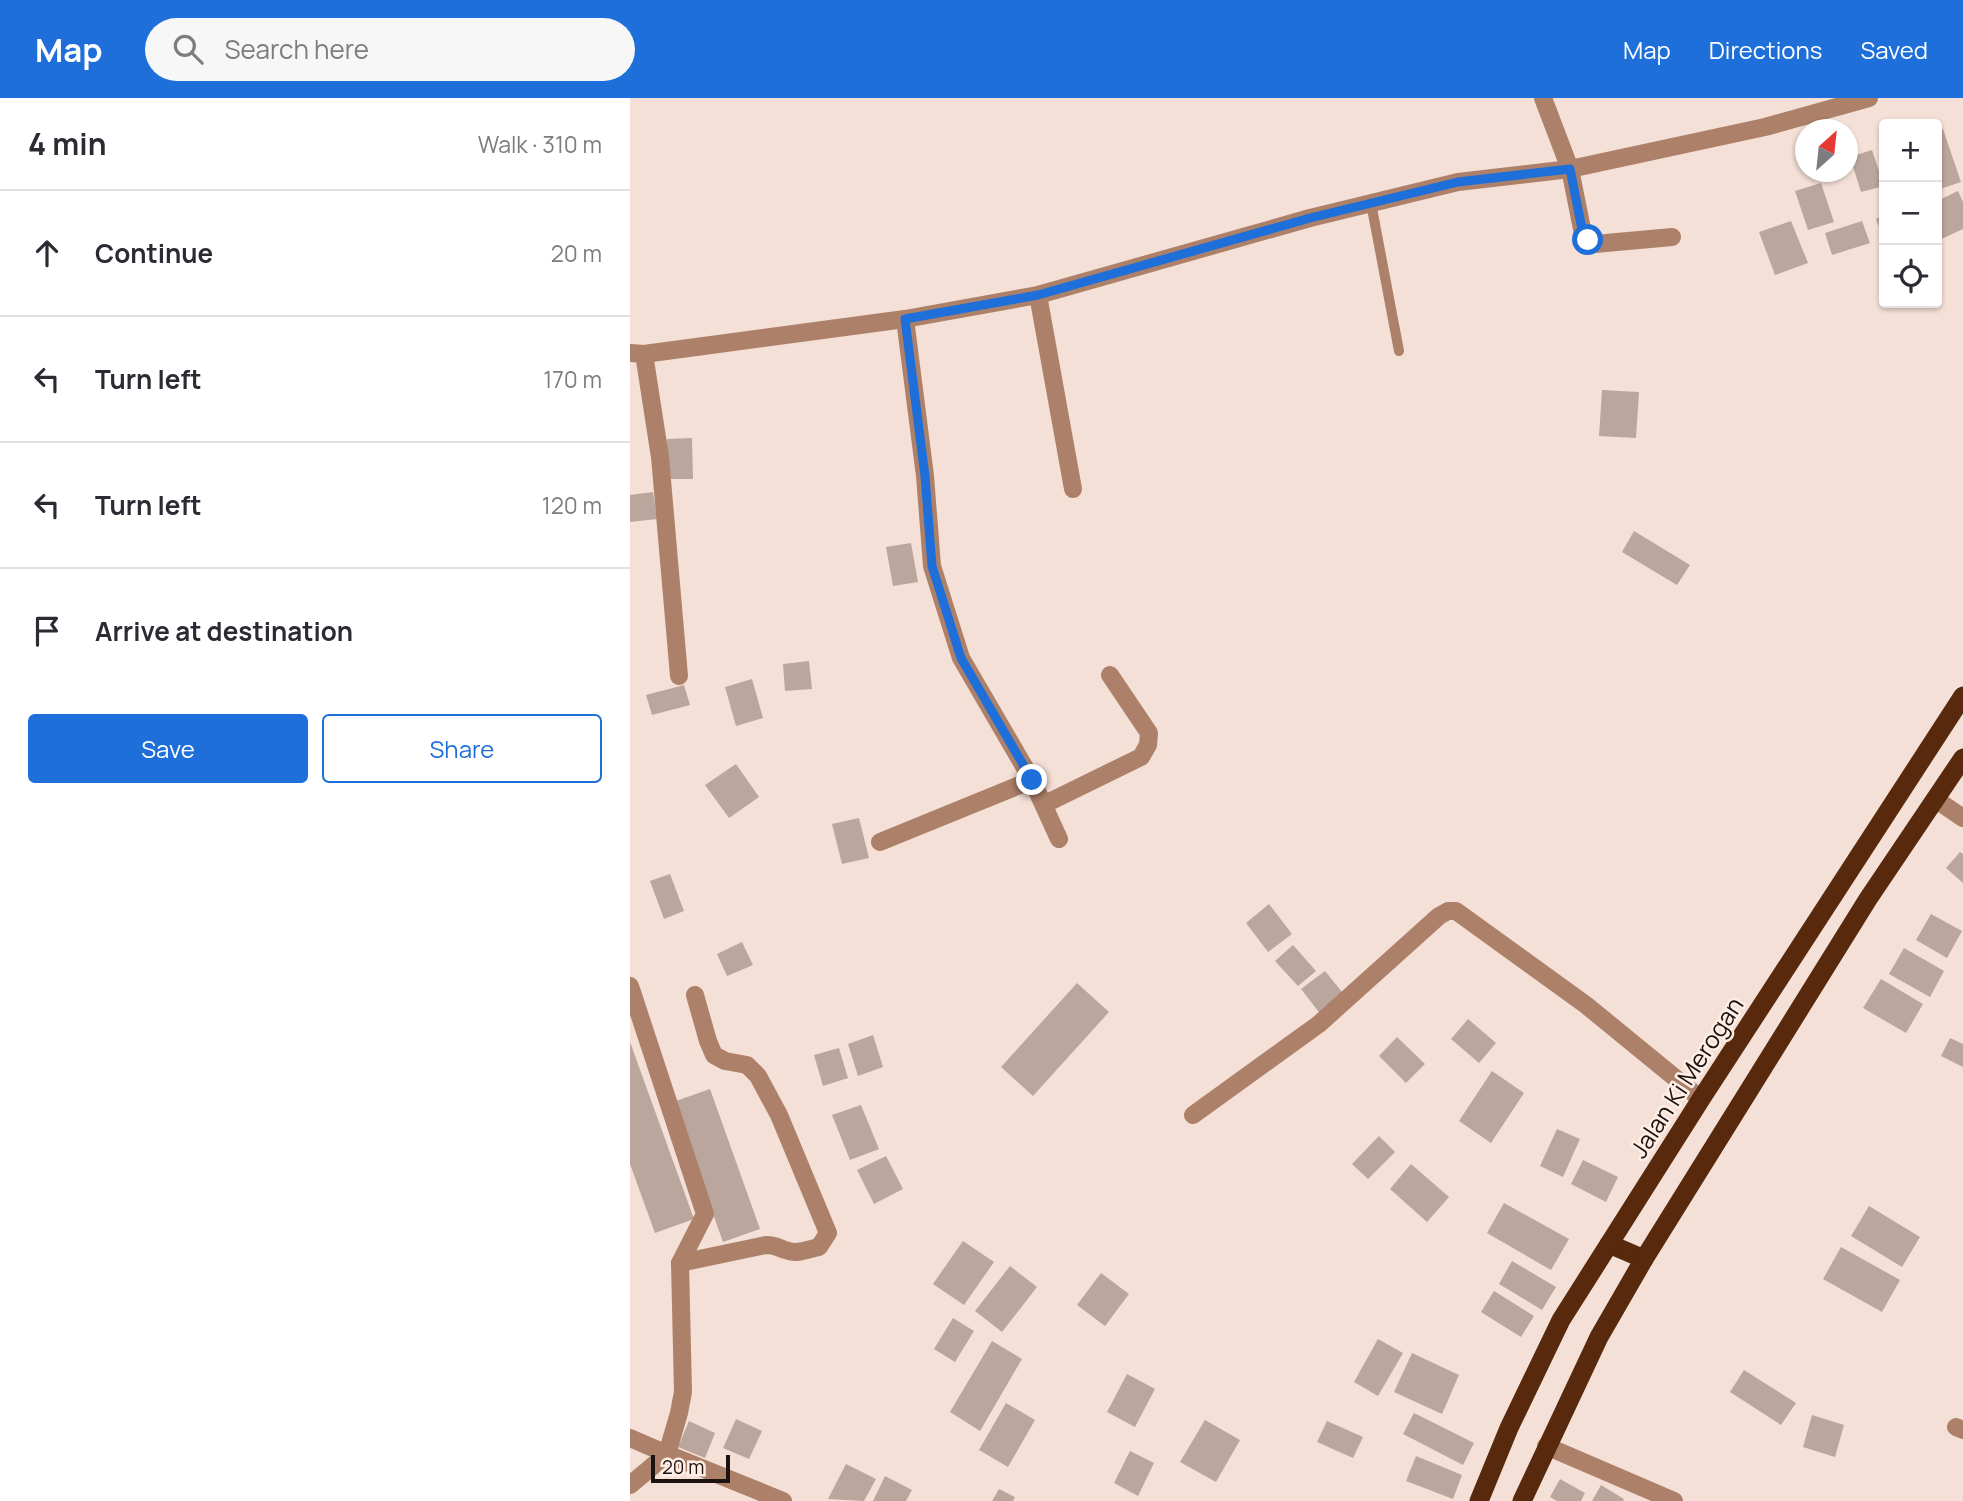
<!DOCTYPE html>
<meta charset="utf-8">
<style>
body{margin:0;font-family:Manrope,sans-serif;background:#f7f7f7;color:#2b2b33}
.controls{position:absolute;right:21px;top:21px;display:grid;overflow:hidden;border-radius:7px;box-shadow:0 2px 5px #0004}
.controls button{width:63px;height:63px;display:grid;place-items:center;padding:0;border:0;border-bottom:2px solid #e1e1e2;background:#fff;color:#2b2b33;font:35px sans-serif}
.compass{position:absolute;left:1165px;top:21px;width:63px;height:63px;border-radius:50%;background:#fff;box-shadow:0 2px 5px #0004;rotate:27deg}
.scale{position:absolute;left:21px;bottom:18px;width:79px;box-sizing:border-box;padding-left:7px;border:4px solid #1a1310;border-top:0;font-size:19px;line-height:24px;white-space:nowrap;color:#1a1310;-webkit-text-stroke:5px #ffeee6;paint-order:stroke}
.stop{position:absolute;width:21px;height:21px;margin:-16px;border:5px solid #1e6fd9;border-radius:50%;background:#fff}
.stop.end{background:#1e6fd9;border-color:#fff;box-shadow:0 2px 7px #0008}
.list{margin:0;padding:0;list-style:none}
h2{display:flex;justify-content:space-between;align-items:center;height:91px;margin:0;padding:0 28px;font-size:30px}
h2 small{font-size:23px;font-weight:400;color:#7c7c81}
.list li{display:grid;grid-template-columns:46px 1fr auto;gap:21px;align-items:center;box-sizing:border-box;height:126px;padding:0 28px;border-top:2px solid #e1e1e2}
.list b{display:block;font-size:26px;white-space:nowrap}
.list em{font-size:23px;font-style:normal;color:#7c7c81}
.actions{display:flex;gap:14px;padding:21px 28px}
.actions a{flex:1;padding:16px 0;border:2px solid #1e6fd9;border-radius:7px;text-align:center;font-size:24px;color:#1e6fd9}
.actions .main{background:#1e6fd9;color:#fff}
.icon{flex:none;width:38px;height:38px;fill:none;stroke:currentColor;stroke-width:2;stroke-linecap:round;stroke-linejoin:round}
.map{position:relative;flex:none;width:1333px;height:1403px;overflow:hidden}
header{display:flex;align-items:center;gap:42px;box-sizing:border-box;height:98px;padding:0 35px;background:#1e6fd9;color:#fff}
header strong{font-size:33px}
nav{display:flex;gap:38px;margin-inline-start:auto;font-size:24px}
.search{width:490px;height:63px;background:#f7f7f7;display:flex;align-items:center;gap:18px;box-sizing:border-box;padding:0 24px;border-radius:38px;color:#7c7c81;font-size:26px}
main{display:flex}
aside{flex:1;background:#fff}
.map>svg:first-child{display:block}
</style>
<header>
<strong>Map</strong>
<div class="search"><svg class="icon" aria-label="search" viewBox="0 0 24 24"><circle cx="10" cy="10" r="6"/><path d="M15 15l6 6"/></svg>Search here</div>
<nav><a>Map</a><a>Directions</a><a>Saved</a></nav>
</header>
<main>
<aside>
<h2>4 min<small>Walk · 310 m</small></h2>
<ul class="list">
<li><svg class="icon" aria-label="ahead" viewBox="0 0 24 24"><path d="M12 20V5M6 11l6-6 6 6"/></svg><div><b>Continue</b></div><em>20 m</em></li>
<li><svg class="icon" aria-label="left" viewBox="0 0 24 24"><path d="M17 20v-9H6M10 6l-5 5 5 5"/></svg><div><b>Turn left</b></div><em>170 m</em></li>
<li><svg class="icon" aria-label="left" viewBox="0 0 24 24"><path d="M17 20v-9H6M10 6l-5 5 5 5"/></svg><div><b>Turn left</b></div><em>120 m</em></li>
<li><svg class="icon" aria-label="arrive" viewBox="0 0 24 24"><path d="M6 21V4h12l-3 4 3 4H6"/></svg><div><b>Arrive at destination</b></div></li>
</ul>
<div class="actions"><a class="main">Save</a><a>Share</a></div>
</aside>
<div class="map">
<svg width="1333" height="1403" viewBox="0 0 1333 1403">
<rect width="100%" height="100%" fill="#f4e0d6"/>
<g fill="#baa69d">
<path d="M1313 31 1331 84 1307 92V33Z"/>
<path d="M1242 52 1254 88 1231 94 1220 59Z"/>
<path d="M1191 85 1204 124 1178 132 1165 93Z"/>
<path d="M1328 93 1333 104V131L1307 143V103Z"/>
<path d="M1254 117V142L1246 121Z"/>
<path d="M1161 123 1178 165 1145 177 1129 134Z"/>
<path d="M1232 123 1240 145 1202 157 1195 135Z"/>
<path d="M972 292 1009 294 1006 340 969 338Z"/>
<path d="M62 340 63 381H37V341Z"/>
<path d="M23 394 27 421 0 424V397Z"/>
<path d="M1004 433 1060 467 1047 487 992 454Z"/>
<path d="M281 445 288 484 263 488 256 449Z"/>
<path d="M179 563 182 591 155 593 153 566Z"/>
<path d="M122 581 133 620 106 628 95 589Z"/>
<path d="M54 587 60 607 22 617 16 597Z"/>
<path d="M106 666 129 699 99 720 75 687Z"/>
<path d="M229 720 239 760 212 766 202 726Z"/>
<path d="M1330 754 1333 756V785L1316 770Z"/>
<path d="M40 776 54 813 34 821 20 783Z"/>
<path d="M639 806 662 836 638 854 616 825Z"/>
<path d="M1301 816 1332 833 1317 860 1286 842Z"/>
<path d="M112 844 123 867 97 878 87 856Z"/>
<path d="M663 847 686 873 668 888 645 863Z"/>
<path d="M1274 850 1314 873 1300 899 1259 876Z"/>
<path d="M695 873 716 899 692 918 671 891Z"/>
<path d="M1251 881 1293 906 1276 935 1233 910Z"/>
<path d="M447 885 479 914 403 998 371 969Z"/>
<path d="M838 921 866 945 849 965 821 941Z"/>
<path d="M243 937 253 969 228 978 218 946Z"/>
<path d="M767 939 795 966 776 985 749 958Z"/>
<path d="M1320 940 1333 946V969L1311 958Z"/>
<path d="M0 944 64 1121 25 1135 0 1066Z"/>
<path d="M209 950 218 980 193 988 184 957Z"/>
<path d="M862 973 894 995 861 1045 829 1023Z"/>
<path d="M80 991 130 1131 93 1144 43 1004Z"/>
<path d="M231 1007 249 1051 220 1062 202 1017Z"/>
<path d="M927 1031 950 1041 933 1079 910 1068Z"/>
<path d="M749 1038 765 1054 738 1081 722 1066Z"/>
<path d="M256 1058 273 1091 244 1106 227 1072Z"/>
<path d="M953 1062 988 1079 976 1104 941 1086Z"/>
<path d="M781 1066 819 1099 797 1124 760 1091Z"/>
<path d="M874 1105 939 1141 921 1172 857 1135Z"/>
<path d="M1239 1108 1290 1139 1272 1169 1221 1138Z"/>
<path d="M333 1143 364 1164 334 1207 303 1186Z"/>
<path d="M1211 1149 1270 1182 1252 1214 1193 1181Z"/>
<path d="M882 1163 926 1189 912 1212 869 1186Z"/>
<path d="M380 1168 407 1189 372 1234 345 1213Z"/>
<path d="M471 1175 499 1196 475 1228 447 1207Z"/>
<path d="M864 1193 904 1218 891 1239 851 1214Z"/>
<path d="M323 1220 344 1233 325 1264 304 1251Z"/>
<path d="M748 1241 773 1255 748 1298 724 1284Z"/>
<path d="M362 1243 392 1261 350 1333 320 1314Z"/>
<path d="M782 1255 829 1277 812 1316 764 1294Z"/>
<path d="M1114 1272 1166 1305 1151 1327 1100 1294Z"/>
<path d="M497 1276 525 1291 505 1329 477 1314Z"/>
<path d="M376 1305 405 1322 378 1369 349 1352Z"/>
<path d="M784 1315 844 1345 833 1367 773 1336Z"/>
<path d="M1182 1317 1214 1327 1205 1359 1173 1349Z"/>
<path d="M106 1321 132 1333 119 1361 93 1350Z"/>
<path d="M575 1322 610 1342 586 1384 550 1364Z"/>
<path d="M59 1323 85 1335 75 1360 48 1349Z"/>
<path d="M697 1323 733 1339 723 1360 687 1344Z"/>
<path d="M500 1353 524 1365 508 1398 484 1385Z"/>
<path d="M786 1358 832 1377 823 1401 776 1383Z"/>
<path d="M216 1366 246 1381 234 1403 198 1401Z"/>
<path d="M255 1378 282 1392 276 1403H243Z"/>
<path d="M930 1381 955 1395 951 1403H927L920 1399Z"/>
<path d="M971 1387 994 1401 993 1403H962Z"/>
<path d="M369 1391 385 1399 383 1403H362Z"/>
</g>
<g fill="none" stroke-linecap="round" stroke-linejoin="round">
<path stroke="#ad8069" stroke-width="10" d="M741 105 769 253"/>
<g stroke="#ad8069" stroke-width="18">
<path d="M913 0 940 71 953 136 958 142 965 146 1042 139"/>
<path d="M408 197 443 391"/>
<path d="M275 221 295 378 302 468 331 560 402 682 429 741"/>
<path d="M0 255 14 256 275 221 408 197 680 120 828 84 940 71 1135 29 1239 0"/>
<path d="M14 256 30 359 49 578"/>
<path d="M1305 701 1333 720"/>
<path d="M415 706 511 659 518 647 519 635 480 577"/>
<path d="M250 744 402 682"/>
<path d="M0 888 75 1116 50 1165 53 1294 49 1315 37 1356 0 1340"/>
<path d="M563 1017 689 926 809 818 818 813H826L956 907 1071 1001"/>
<path d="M50 1165 136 1147C149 1147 148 1151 159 1153 167 1156 180 1151 189 1149L198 1135 149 1017 128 978 117 967 95 963 84 957 78 943 65 897"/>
<path d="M1326 1329 1333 1332"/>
<path d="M916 1348 1044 1403"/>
<path d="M0 1387 37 1356 153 1403"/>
</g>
<g stroke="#58290d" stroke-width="19">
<path d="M979 1146 1014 1161"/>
<path d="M849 1403 879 1330 931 1222 1071 1001 1333 598"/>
<path d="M892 1403 969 1239 1014 1161 1238 801 1333 660"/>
</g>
</g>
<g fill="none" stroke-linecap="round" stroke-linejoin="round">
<path stroke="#1e6fd9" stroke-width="9" d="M402 682 331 560 302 468 295 378 275 221 408 197 680 120 828 84 940 71 953 136 958 142"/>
</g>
<g text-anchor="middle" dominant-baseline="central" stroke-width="5" stroke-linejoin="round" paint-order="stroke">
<g font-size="24" fill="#1a1310" stroke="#ffeee6">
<text transform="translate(1056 979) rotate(-57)">Jalan Ki Merogan</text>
</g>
</g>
</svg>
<div class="controls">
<button>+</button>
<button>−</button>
<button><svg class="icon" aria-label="locate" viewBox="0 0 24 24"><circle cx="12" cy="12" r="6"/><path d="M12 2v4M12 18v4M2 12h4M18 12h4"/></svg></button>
</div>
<svg class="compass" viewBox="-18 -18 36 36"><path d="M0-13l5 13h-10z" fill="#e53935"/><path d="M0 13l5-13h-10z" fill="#7c7c81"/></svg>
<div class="scale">20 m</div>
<div class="stop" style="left:958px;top:142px"></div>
<div class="stop end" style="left:402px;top:682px"></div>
</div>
</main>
